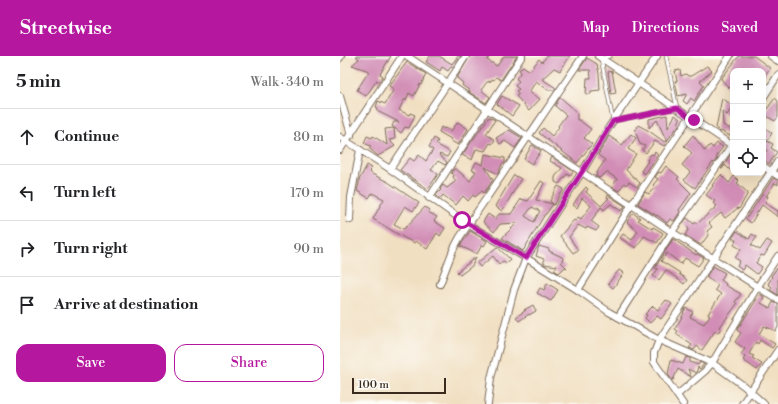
<!DOCTYPE html>
<meta charset="utf-8">
<style>
body{margin:0;font-family:"Libre Bodoni",serif;background:#f6f6f6;color:#202124}
.controls{position:absolute;right:12px;top:12px;display:grid;overflow:hidden;border-radius:8px;box-shadow:0 4px 16px #0002}
.controls button{width:36px;height:36px;display:grid;place-items:center;padding:0;border:0;border-bottom:1px solid #e0e0e0;background:#fff;color:#202124;font:20px sans-serif}
.scale{position:absolute;left:12px;bottom:10px;width:94px;box-sizing:border-box;padding-left:4px;border:2px solid #3b2a1e;border-top:0;font-size:11px;line-height:14px;white-space:nowrap;color:#3b2a1e;-webkit-text-stroke:3px #fdfcf7;paint-order:stroke}
.stop{position:absolute;width:12px;height:12px;margin:-9px;border:3px solid #b5179e;border-radius:50%;background:#fff}
.stop.end{background:#b5179e;border-color:#fff;box-shadow:0 1px 4px #0008}
.list{margin:0;padding:0;list-style:none}
h2{display:flex;justify-content:space-between;align-items:center;height:52px;margin:0;padding:0 16px;font-size:17px}
h2 small{font-size:13px;font-weight:400;color:#757577}
.list li{display:grid;grid-template-columns:26px 1fr auto;gap:12px;align-items:center;box-sizing:border-box;height:56px;padding:0 16px;border-top:1px solid #e0e0e0}
.list b{display:block;font-size:15px;white-space:nowrap}
.list em{font-size:13px;font-style:normal;color:#757577}
.actions{display:flex;gap:8px;padding:12px 16px}
.actions a{flex:1;padding:9px 0;border:1px solid #b5179e;border-radius:12px;text-align:center;font-size:14px;color:#b5179e}
.actions .main{background:#b5179e;color:#fff}
.icon{flex:none;width:22px;height:22px;fill:none;stroke:currentColor;stroke-width:2;stroke-linecap:round;stroke-linejoin:round}
.map{position:relative;flex:none;width:438px;height:348px;overflow:hidden}
header{display:flex;align-items:center;gap:24px;box-sizing:border-box;height:56px;padding:0 20px;background:#b5179e;color:#fff}
header strong{font-size:19px}
nav{display:flex;gap:22px;margin-inline-start:auto;font-size:14px}
main{display:flex}
aside{flex:1;background:#fff}
.map>svg:first-child{display:block}
</style>
<header>
<strong>Streetwise</strong>
<nav><a>Map</a><a>Directions</a><a>Saved</a></nav>
</header>
<main>
<aside>
<h2>5 min<small>Walk · 340 m</small></h2>
<ul class="list">
<li><svg class="icon" aria-label="ahead" viewBox="0 0 24 24"><path d="M12 20V5M6 11l6-6 6 6"/></svg><div><b>Continue</b></div><em>80 m</em></li>
<li><svg class="icon" aria-label="left" viewBox="0 0 24 24"><path d="M17 20v-9H6M10 6l-5 5 5 5"/></svg><div><b>Turn left</b></div><em>170 m</em></li>
<li><svg class="icon" aria-label="right" viewBox="0 0 24 24"><path d="M7 20v-9h11M14 6l5 5-5 5"/></svg><div><b>Turn right</b></div><em>90 m</em></li>
<li><svg class="icon" aria-label="arrive" viewBox="0 0 24 24"><path d="M6 21V4h12l-3 4 3 4H6"/></svg><div><b>Arrive at destination</b></div></li>
</ul>
<div class="actions"><a class="main">Save</a><a>Share</a></div>
</aside>
<div class="map">
<svg width="438" height="348" viewBox="0 0 438 348">
<rect width="100%" height="100%" fill="#fdfcf7"/>
<filter id="ink" filterUnits="userSpaceOnUse"><feTurbulence type="fractalNoise" baseFrequency=".025" numOctaves="2"/><feDisplacementMap in="SourceGraphic" scale="8" xChannelSelector="R" yChannelSelector="G"/><feConvolveMatrix kernelMatrix="1 2 1 2 8 2 1 2 1" color-interpolation-filters="sRGB"/></filter>
<filter id="wash" filterUnits="userSpaceOnUse"><feTurbulence type="fractalNoise" baseFrequency=".012" numOctaves="4" result="noise"/><feDisplacementMap in="SourceGraphic" scale="16" xChannelSelector="R" yChannelSelector="G"/><feGaussianBlur stdDeviation="0.9" result="paint"/><feColorMatrix in="noise" values="0 0 0 0 0 0 0 0 0 0 0 0 0 0 0 0 0 1.4 0 .05"/><feComposite in="paint" operator="in"/></filter>
<g filter="url(#wash)">
<rect width="100%" height="100%" fill="#f1dfc1"/>
<g id="blocks">
<g fill="#d18db5" fill-rule="evenodd">
<path d="M16 0H51L40 18 43 20 39 26 37 24 26 40 17 34 29 15 12 9 19 3Z"/>
<path d="M90 0H99L112 8 118 0H121L113 11 111 10 108 15 102 11 100 15 86 6Z"/>
<path d="M130 0H150L147 4 157 10 164 0H177L161 24 156 21 154 24 152 23 151 25 147 26 141 34 150 41 146 47 129 36 130 35 122 29 123 27 117 22Z"/>
<path d="M207 0H230L220 15 214 12 202 23 216 32 215 34H208L196 25 189 36 200 43 189 55 176 40 179 38 176 35 179 33 175 30 179 25 176 23 181 16 179 14 183 10 190 15 199 3 202 6Z"/>
<path d="M399 0H414L430 12 423 22V15H393V28L389 32 381 23Z"/>
<path d="M247 2 257 8 259 18 260 34 251 35V38H246L247 22H251L250 14H239Z"/>
<path d="M67 6 86 18 81 29 80 28 74 40 69 37 66 44H64L59 54 69 59 70 57 75 59 69 72 65 71 61 77 52 70 54 66H59L37 55 38 52 36 51 38 45 45 48 54 33 49 30Z"/>
<path d="M367 10 372 15 360 25 364 29 354 45 351 42 347 48 343 45 347 38 338 40 335 25H337L335 15 340 14 341 20 346 18 348 20H351Z"/>
<path d="M272 15 276 37 271 38 268 16Z"/>
<path d="M162 40 179 50 172 60 157 48Z"/>
<path d="M220 41 237 56V64H239L251 73 244 82 252 88 237 107 199 77 203 72 212 80 219 71 218 70 226 59 215 50Z"/>
<path d="M382 42 393 50 387 59 382 55 383 69 393 74 390 80 381 75 380 76 376 72Z"/>
<path d="M435 42 438 45V61L435 65 423 58 426 52 427 53Z"/>
<path d="M327 59 328 72 335 59 340 63 338 68 339 69 328 83 327 86 317 64 309 72V63Z"/>
<path d="M149 61 155 64 146 78 155 84 152 88 150 87 145 95 136 93 132 104 122 99Z"/>
<path d="M118 66 128 73 118 89 111 85V83L99 76 101 71 104 73 105 72 111 75Z"/>
<path d="M298 69 309 75 326 87 324 90 315 85 306 97 302 94 305 90 300 88 295 74Z"/>
<path d="M423 70 432 77 427 85 433 88 431 92 437 96 429 108 423 103V100L427 94 423 89 427 85 423 82Z"/>
<path d="M54 72 55 83 49 84 55 90 38 100 29 92 31 90 24 87 27 80 32 82 33 80 47 89 45 73Z"/>
<path d="M169 74 182 82 175 92 165 85 160 88 156 82Z"/>
<path d="M291 78 296 82 288 93 296 98 286 114 300 127 297 131 289 126 286 129 284 127 279 135 272 131 277 123 267 116 259 122 256 120 257 119 256 118 265 104 258 99 269 80 282 89Z"/>
<path d="M353 79 365 95 370 89 373 92 377 87 383 91 376 100 377 102 374 107 373 106 355 132 344 124 350 116 342 109 352 97 344 90Z"/>
<path d="M94 82 98 85 96 88 110 96 107 101 100 98 99 99 107 106 105 109 98 105 91 114 98 118 88 133 60 114 70 102 74 105 79 99 86 105 93 94 89 91Z"/>
<path d="M192 89 201 95 192 108 184 103Z"/>
<path d="M393 95V117L385 109 382 113H381Z"/>
<path d="M315 96 318 99 305 118 301 115 308 105 307 104 311 98 313 99Z"/>
<path d="M145 98 165 102V107L162 108 158 118 145 111 153 124 144 137 142 135 135 141 133 139 128 145 123 140 116 149 103 139 100 143 96 139 101 134 100 133 103 129 107 132 116 125 113 121 114 119 111 117 114 113H116L130 125 136 115 132 114 136 106 143 109Z"/>
<path d="M212 101 233 115 230 120 227 118 219 128 215 126V121L222 112 210 105Z"/>
<path d="M27 109 32 112 29 115 32 118 48 126 79 147 73 155 65 150 54 168 64 173 85 151 89 154 88 156 97 161 94 165 105 172 100 180 97 177 87 193 76 185 75 187 66 183 33 163 44 143 32 137 29 142 17 135 19 127V124Z"/>
<path d="M326 110 339 121 337 123 351 137 339 154 340 156 334 165 330 163 327 167 317 159V160L298 148 305 136 309 138 315 131 313 129 318 123 315 121 319 116 321 117Z"/>
<path d="M174 119 181 123 162 155 155 150Z"/>
<path d="M381 119 389 127 394 120 399 125 397 127 408 137 399 153 398 152 385 162 381 157 369 167 372 171 367 175 369 178 361 189 345 179 349 173 343 167 347 162 354 168 356 166 357 168 377 150 373 147 375 145 366 139 373 130 372 129Z"/>
<path d="M433 122 438 124V129L435 127 426 140H428L425 147 438 155V161L422 149 411 167 406 163Z"/>
<path d="M201 125 204 127 196 144 213 148 206 158H205L183 195 162 182 177 167 160 168 154 176 143 166 148 158 155 163 159 158H171L181 143 188 145ZM192 151 200 155 194 166 185 160Z"/>
<path d="M218 130 224 133 214 149 210 145Z"/>
<path d="M246 131 248 133 246 136 261 150 269 142 267 141 268 139 285 150 281 155 271 148 264 154 261 151 251 165 259 171 256 175 247 171 246 173 238 169 229 181 238 194 233 197 220 180 234 164 236 165 238 161 241 163 251 150 242 142 237 152 233 149 238 141Z"/>
<path d="M293 157 300 162 298 164 312 173 313 171 323 177 317 187 304 180 296 192 280 182 283 178 292 184 298 175 287 166Z"/>
<path d="M130 175 147 185 144 190 142 189 137 198 120 190Z"/>
<path d="M397 175 409 183 412 178 417 181 411 189 420 194 427 184 432 187 424 200 421 199 416 207 422 211 417 218 405 209 402 214 397 210 400 205 395 202 401 193 394 189 396 184 392 182Z"/>
<path d="M333 183 356 199 357 198 364 202 358 210 345 202 341 208 327 197 321 205 340 217 339 218 347 224 344 228 326 214 319 224 313 220 318 213 315 212Z"/>
<path d="M199 190 209 193V195L222 201 224 204 221 206 227 212 225 211 219 217 214 214 217 210 204 208V203L196 200Z"/>
<path d="M157 191 170 203 167 207 163 205 159 208 153 200 140 211 137 207Z"/>
<path d="M136 201 132 210 120 219 117 216Z"/>
<path d="M373 210 385 217 381 224 386 228 385 229 401 238 395 246 397 248 380 271 381 272 378 277 375 275 362 294 357 290 354 294 349 292 352 289 336 278 338 275 335 273 344 257H343L346 252 353 256 350 261 364 268 370 259 368 258 381 238 375 234 378 229 366 221Z"/>
<path d="M438 211V239L430 234 432 231 428 228 432 221 431 220Z"/>
<path d="M279 214 284 217 273 232 268 228Z"/>
<path d="M207 227 218 234 211 245 197 237 200 232 204 234Z"/>
<path d="M420 238 424 241 421 247 430 252 433 246 438 248V271L436 275 424 270 419 278 435 288 432 292 420 284 418 288 416 286 409 298 414 300 412 302 422 308 417 314 403 304 405 301 401 298 405 293 395 286 401 277 397 274Z"/>
<path d="M326 244 332 248 321 263 317 260 310 267 305 262 307 259 305 258 313 250 318 254Z"/>
<path d="M193 249 196 255 189 259V258L179 265 176 261 186 254H184Z"/>
<path d="M346 301 350 302V306L358 309 360 306 364 308 360 313 358 311 356 317 348 313 351 321 338 313 333 324 331 323 328 318 331 304 343 308Z"/>
</g>
</g>
</g>
<g filter="url(#ink)">
<use href="#blocks" fill-opacity="0" stroke="#7b6957" stroke-width="1"/>
<g fill="none" stroke-linecap="round" stroke-linejoin="round">
<defs>
<path id="lane" d="M270 0 261 2 273 65 337 52 326 0"/>
<g id="street">
<path d="M67 0 332 176 438 244"/>
<path d="M258 0 393 90"/>
<path d="M431 0 438 5"/>
<path d="M0 2 1 0"/>
<path d="M0 40 11 79"/>
<path d="M423 42 438 19"/>
<path d="M0 81 50 113 129 169 186 202 238 234 269 256 319 284 372 307 365 315 337 339"/>
<path d="M0 94 62 0"/>
<path d="M423 110 438 120"/>
<path d="M50 113 126 0"/>
<path d="M89 142 182 0"/>
<path d="M10 164 11 141 20 94"/>
<path d="M100 228 113 194 120 181 243 0"/>
<path d="M238 234 292 148 390 0"/>
<path d="M278 261 332 176 393 87"/>
<path d="M148 348 151 322 174 234 186 202 242 116 269 71 317 0"/>
<path d="M343 348 314 306V297L319 284 438 105"/>
<path d="M402 348 438 294"/>
<path d="M424 348 404 330 372 307 418 230 438 200"/>
</g>
</defs>
<use href="#lane" stroke="#7b6957" stroke-width="4.5"/>
<use href="#street" stroke="#7b6957" stroke-width="8"/>
<use href="#lane" stroke="#fff" stroke-width="3"/>
<use href="#street" stroke="#fff" stroke-width="6"/>
</g>
</g>
<g fill="none" stroke-linecap="round" stroke-linejoin="round" filter="url(#ink)">
<path stroke="#b5179e" stroke-width="5" d="M122 164 186 202 242 116 273 65 337 52 354 64"/>
</g>
</svg>
<div class="controls">
<button>+</button>
<button>−</button>
<button><svg class="icon" aria-label="locate" viewBox="0 0 24 24"><circle cx="12" cy="12" r="6"/><path d="M12 2v4M12 18v4M2 12h4M18 12h4"/></svg></button>
</div>
<div class="scale">100 m</div>
<div class="stop" style="left:122px;top:164px"></div>
<div class="stop end" style="left:354px;top:64px"></div>
</div>
</main>
